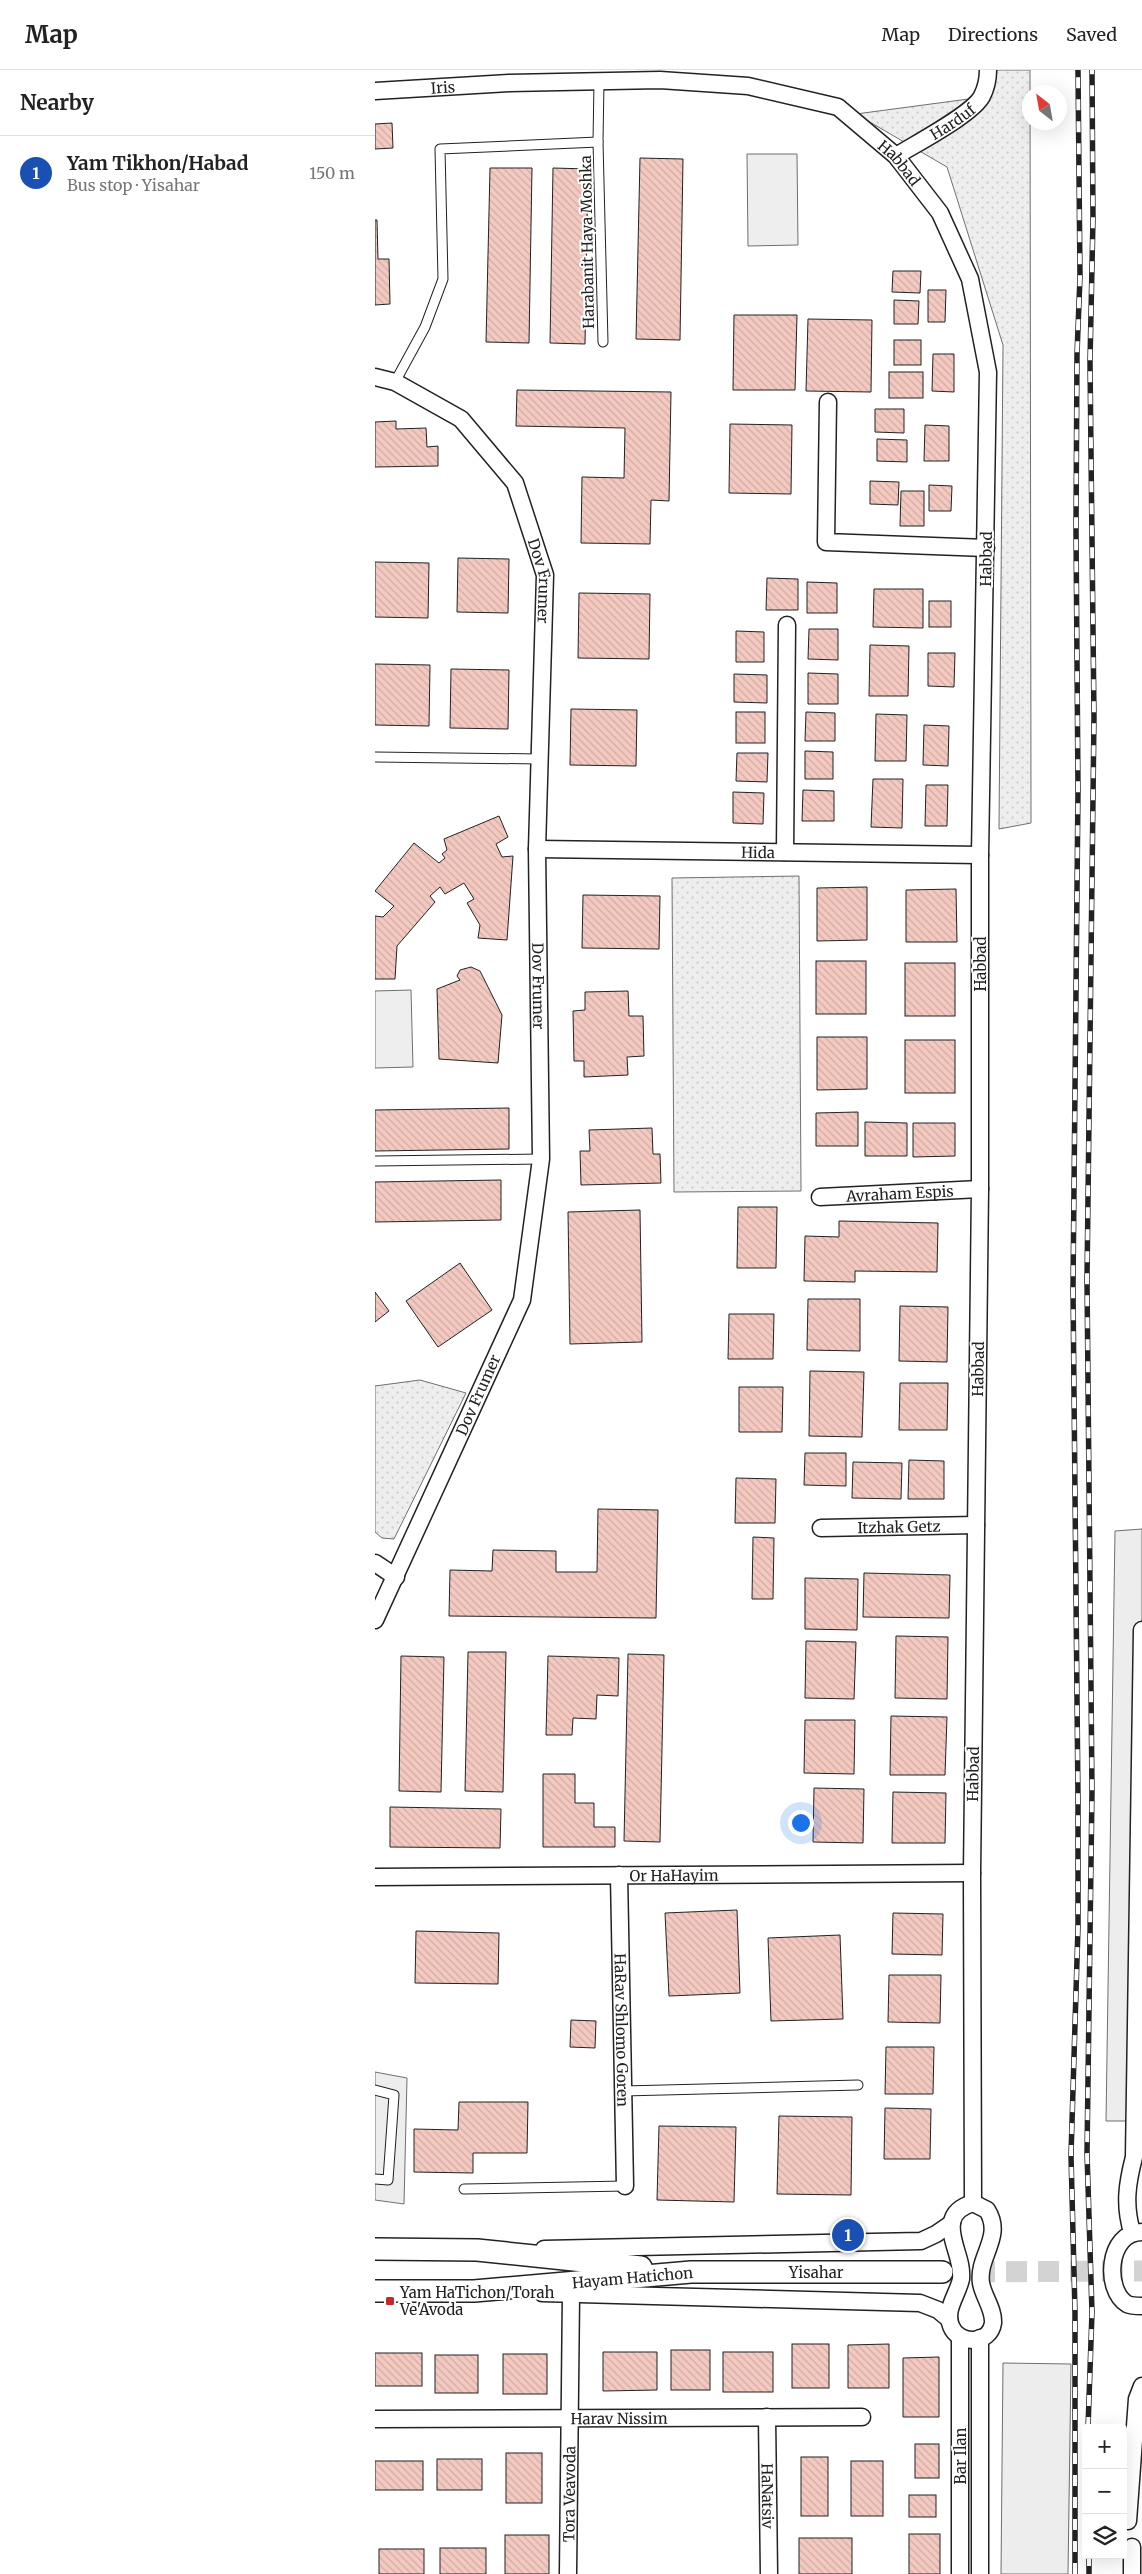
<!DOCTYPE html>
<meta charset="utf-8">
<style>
body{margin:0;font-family:Merriweather,serif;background:#f6f6f6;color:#222}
.controls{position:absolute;right:15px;bottom:15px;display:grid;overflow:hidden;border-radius:5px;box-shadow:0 5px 20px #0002}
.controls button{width:45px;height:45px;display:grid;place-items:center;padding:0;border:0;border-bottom:1px solid #e0e0e0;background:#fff;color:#222;font:25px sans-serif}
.compass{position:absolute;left:647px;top:15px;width:45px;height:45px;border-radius:50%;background:#fff;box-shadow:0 5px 20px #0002;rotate:329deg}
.you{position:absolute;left:425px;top:1752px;width:18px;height:18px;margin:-12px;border:4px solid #fff;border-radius:50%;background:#1a73e8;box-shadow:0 0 0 8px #1a73e833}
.badge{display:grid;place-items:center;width:32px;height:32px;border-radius:50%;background:#0f766e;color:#fff;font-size:16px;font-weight:700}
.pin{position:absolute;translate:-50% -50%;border:2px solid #fff;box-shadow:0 1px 5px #0006}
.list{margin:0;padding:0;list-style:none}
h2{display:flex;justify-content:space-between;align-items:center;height:65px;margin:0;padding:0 20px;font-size:21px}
h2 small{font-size:16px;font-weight:400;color:#767676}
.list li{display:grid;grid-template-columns:32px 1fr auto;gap:15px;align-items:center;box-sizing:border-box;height:75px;padding:0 20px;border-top:1px solid #e0e0e0}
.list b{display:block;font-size:19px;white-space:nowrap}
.list p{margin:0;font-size:16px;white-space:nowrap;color:#767676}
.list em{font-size:16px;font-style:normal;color:#767676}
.icon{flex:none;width:28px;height:28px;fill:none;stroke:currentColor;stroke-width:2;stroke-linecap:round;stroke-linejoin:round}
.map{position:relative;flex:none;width:767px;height:2504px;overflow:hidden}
header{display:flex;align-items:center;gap:30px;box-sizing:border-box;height:70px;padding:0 25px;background:#fff;border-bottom:1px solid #e0e0e0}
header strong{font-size:24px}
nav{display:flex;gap:28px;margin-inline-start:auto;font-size:18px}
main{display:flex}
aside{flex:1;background:#fff}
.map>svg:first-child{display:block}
</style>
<header>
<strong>Map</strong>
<nav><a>Map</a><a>Directions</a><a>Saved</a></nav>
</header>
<main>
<aside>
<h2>Nearby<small></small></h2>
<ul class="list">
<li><span class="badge" style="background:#1a4fb4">1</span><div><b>Yam Tikhon/Habad</b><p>Bus stop · Yisahar</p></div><em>150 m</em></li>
</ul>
</aside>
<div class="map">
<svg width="767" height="2504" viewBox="0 0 767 2504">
<defs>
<pattern id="grass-dots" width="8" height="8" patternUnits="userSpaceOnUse" patternTransform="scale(1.25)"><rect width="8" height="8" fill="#eee"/><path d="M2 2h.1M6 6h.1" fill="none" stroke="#ccc" stroke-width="1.8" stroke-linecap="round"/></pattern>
<pattern id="building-back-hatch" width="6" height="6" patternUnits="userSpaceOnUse" patternTransform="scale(1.25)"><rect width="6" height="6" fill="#f3c9c0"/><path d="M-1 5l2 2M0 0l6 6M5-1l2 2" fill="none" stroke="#d0aca5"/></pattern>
</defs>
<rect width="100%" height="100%" fill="#fff"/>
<g fill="url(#grass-dots)" stroke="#6f6f6f">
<path d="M616 0H655L656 753 624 759 628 275 572 97 481 44 616 26Z"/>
<path d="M424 806 426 1121 299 1122 297 808Z"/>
<path d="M45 1310 91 1323 19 1469 7 1468 0 1462V1316Z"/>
</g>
<g fill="#eee" stroke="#6f6f6f">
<path d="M372 84H422L423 175 373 176Z"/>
<path d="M36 920 38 997 0 998V921Z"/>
</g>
<g fill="#ededed" stroke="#6f6f6f">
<path d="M767 1459V2051H731L740 1461Z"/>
<path d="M0 2002 32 2008 29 2134 0 2130Z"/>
<path d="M628 2293 696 2294 693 2504H626Z"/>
</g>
<g fill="url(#building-back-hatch)" stroke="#222">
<path d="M17 53 18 78 0 79V54Z"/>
<path d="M265 88 308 89 305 270 261 269Z"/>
<path d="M115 98H157L154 273 111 272Z"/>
<path d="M178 98 213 99 210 274 175 273Z"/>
<path d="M0 150H2L3 189H14L15 234 0 235Z"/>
<path d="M518 201H546L545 223 517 222Z"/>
<path d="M553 220H571L570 252H553Z"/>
<path d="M519 230 544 231 543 254H519Z"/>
<path d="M359 245H422L420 320H358Z"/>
<path d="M433 249 497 250 496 322 431 321Z"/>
<rect x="519" y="270" width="27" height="25"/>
<path d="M558 284H579V322L557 321Z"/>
<rect x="514" y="302" width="34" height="26"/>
<path d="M142 320 296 322 294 431 276 430 275 474 206 473 207 407 249 408 250 358 141 356Z"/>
<path d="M500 339H529V363L500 362Z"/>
<path d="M21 351V359L51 358 52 377 63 376V396L0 397V352Z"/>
<path d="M355 354 417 355 416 424 354 423Z"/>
<path d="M550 355 574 356V391H549Z"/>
<path d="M502 369 532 370V392L502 391Z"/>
<path d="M495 411 524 412 523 435 495 434Z"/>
<path d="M554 415 577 416 576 441H554Z"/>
<path d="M526 421H549V456H525Z"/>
<path d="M83 488 134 489 133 543 82 542Z"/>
<path d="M0 492 54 493 53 548 0 547Z"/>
<path d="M392 508 423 509V540H391Z"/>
<path d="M432 512 462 513V543H432Z"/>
<path d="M499 519H548V558L498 557Z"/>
<path d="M204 523 275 524 274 589 203 588Z"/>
<rect x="554" y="531" width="22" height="26"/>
<path d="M434 559H463V590L433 589Z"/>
<path d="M361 561 389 562V592H361Z"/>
<path d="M495 575 534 576 533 626H494Z"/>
<path d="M553 583H580L579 617 553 616Z"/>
<path d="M0 594 55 595 54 656 0 655Z"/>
<path d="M76 599 134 600 133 659 75 658Z"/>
<path d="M433 603 463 604V634H433Z"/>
<path d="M359 604 392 605V633L359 632Z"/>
<path d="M196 639 262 640 261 696 195 695Z"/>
<rect x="361" y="642" width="29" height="31"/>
<path d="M431 642 460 643V671H430Z"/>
<path d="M501 644 532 645 531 691H500Z"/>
<path d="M549 655 574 656 573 696 548 695Z"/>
<path d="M430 681 458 682V709H430Z"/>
<path d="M362 683H393L392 712 361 711Z"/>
<path d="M498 709H528L527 758 496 757Z"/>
<path d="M551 715H573L572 756H550Z"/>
<path d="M428 720 459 721V751H427Z"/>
<path d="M358 722 389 723 388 754 358 753Z"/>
<path d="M124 746 133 767 121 774 127 787 138 786 132 870 103 868 105 855 92 833 99 829 89 813 70 824 65 817 55 826 60 832 22 876 20 909H0V846L8 847 19 836 0 821 39 773 64 793 70 788 67 784 72 780 69 769Z"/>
<path d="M492 817V870L442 871V818Z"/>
<path d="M581 819 582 872H531V820Z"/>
<path d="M208 825 285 826 284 879 207 878Z"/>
<rect x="441" y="891" width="50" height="53"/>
<rect x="530" y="893" width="50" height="53"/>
<path d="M96 897 105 901 127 945 123 993 64 989 62 919 85 910 82 906 85 900Z"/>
<path d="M253 921 254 946H268L269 986 252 987 253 1005 209 1007V991H199L198 941 210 940V922Z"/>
<path d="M442 967H492V1019L442 1020Z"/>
<rect x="530" y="970" width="50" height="53"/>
<path d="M134 1038V1079L0 1081V1040Z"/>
<path d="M483 1042V1076H441V1043Z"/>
<path d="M490 1052 532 1053V1086H490Z"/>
<path d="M538 1053H580V1086L538 1087Z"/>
<path d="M277 1058 278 1084H285L286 1113 206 1115 205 1081H215L214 1060Z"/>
<path d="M126 1110V1150L0 1152V1112Z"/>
<path d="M363 1137H402L401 1198H362Z"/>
<path d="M265 1140 267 1272 195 1274 193 1142Z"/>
<path d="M464 1151 563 1153 562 1202 480 1201V1212L429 1211 430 1166 464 1167Z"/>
<path d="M85 1193 117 1240 63 1277 31 1231Z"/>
<path d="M0 1222 14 1241 0 1252Z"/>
<path d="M433 1229H485V1281L432 1280Z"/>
<path d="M525 1236 573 1237 572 1292 524 1291Z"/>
<path d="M354 1244H399L398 1289H353Z"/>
<path d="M435 1301 489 1302 487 1367 434 1366Z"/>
<path d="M525 1313H573L572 1360H524Z"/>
<path d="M364 1317H408L407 1362H364Z"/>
<path d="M430 1383H471V1416L429 1415Z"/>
<path d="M534 1390 569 1391V1429H533Z"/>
<path d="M478 1392 527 1393 526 1429 477 1428Z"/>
<path d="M361 1408 401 1409 400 1453H360Z"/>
<path d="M223 1439 283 1440 281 1548 74 1546 75 1500 117 1501 118 1480 181 1481V1502H222Z"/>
<path d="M378 1467 399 1468 398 1529H377Z"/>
<path d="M489 1503 575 1505 574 1548 488 1547Z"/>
<path d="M430 1508 483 1509 482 1560 430 1559Z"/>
<path d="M521 1566 573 1567 572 1629 520 1628Z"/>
<path d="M431 1571 481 1572 479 1629 430 1628Z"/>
<path d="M93 1582H131L128 1722 90 1721Z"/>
<path d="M253 1584 289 1585 285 1772 249 1771Z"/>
<path d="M26 1586 69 1587 66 1722 24 1721Z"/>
<path d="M173 1586 244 1588 243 1626 222 1625 221 1649 198 1648 197 1665H171Z"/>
<path d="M516 1646 572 1647 570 1705H515Z"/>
<path d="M430 1650H480L479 1704 429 1703Z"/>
<path d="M168 1704H200V1733H219V1757H240V1777H168Z"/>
<path d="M439 1718 489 1719 488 1773 438 1772Z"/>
<path d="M518 1722 571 1723 570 1773H517Z"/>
<path d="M15 1737 126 1739 125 1778 15 1777Z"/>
<path d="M362 1840 365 1923 294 1926 290 1843Z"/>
<path d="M518 1843 568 1844 567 1885 517 1884Z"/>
<path d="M41 1861 124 1863 123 1914 40 1913Z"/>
<path d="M465 1865 468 1949 396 1951 393 1868Z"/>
<path d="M514 1905H566L565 1953 513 1952Z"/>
<path d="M196 1950 221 1951 220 1978 195 1977Z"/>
<path d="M511 1977H559L558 2024H510Z"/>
<path d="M84 2032H153L152 2083H98V2103L39 2102V2059L83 2060Z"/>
<path d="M510 2038 556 2039 555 2089H509Z"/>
<path d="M404 2046 477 2047 476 2125 402 2124Z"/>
<path d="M284 2056 361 2057 359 2132 282 2130Z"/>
<rect x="417" y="2274" width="37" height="44"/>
<path d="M514 2274V2318H473V2275Z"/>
<rect x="296" y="2280" width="39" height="40"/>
<path d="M228 2282H282V2320L228 2321Z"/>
<rect x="348" y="2282" width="50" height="40"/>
<rect x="0" y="2283" width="47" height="33"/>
<rect x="128" y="2284" width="44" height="40"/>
<rect x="60" y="2285" width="43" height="38"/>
<path d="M564 2287V2347H528V2288Z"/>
<rect x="540" y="2374" width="24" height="34"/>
<rect x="131" y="2383" width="36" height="50"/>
<rect x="426" y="2387" width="27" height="59"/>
<rect x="62" y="2389" width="45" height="31"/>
<rect x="0" y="2391" width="48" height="29"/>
<rect x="476" y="2391" width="32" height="55"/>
<rect x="534" y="2425" width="27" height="22"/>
<rect x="534" y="2464" width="31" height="40"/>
<rect x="130" y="2465" width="44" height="39"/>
<rect x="424" y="2468" width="53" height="36"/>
<rect x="65" y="2478" width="46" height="26"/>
<rect x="4" y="2479" width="45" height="25"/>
</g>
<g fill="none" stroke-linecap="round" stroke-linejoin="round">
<path stroke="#d3d3d3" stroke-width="21" stroke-dasharray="21 11" stroke-linecap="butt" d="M567 2202 767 2201"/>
<defs>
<g id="service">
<path d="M223 72 224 11"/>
<path d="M20 312 50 257 68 209 65 79 223 72 228 272"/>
<path d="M0 687 165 689"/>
<path d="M0 1091 166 1089"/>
<path d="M0 2020 19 2025 13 2110 0 2109"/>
<path d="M248 2021 483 2015"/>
<path d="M89 2119 250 2116"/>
</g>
<g id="minor">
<path id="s1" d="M0 21 134 13 285 10 373 16 463 37 521 86 565 143 595 209 613 302 605 785V1119L597 1803 598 2133"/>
<path id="s2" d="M521 86C540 74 598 44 607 26 611 18 613 9 613 0"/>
<path id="s3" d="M0 307 20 312 86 349 140 413 170 505 162 779 166 1089 147 1230 0 1550"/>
<path d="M453 332 451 472 611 478"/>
<path id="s4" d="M162 779 605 785"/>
<path d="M410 782 412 555"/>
<path id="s5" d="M445 1127 605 1119"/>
<path id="s6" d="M446 1458 601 1455"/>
<path d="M0 1493 21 1507"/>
<path id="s7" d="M244 1805 250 2116"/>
<path id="s8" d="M0 1807 597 1803"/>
<path d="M598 2133 612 2140C629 2167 602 2186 606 2213 608 2226 619 2239 618 2253 615 2275 583 2275 576 2256 569 2240 583 2224 586 2209 588 2189 574 2171 577 2152 579 2141 588 2136 598 2133Z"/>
<path d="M757 2162C749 2135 752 2114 759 2087L767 1560"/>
<path d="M767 2162C732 2162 729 2220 752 2234 756 2236 762 2236 767 2236"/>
<path d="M169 2179 546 2171 561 2164 577 2153"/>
<path d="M167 2223 545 2233 563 2240 574 2249"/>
<path id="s9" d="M392 2347 394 2504"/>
<path id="s10" d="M0 2349 487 2347"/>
<path d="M753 2451 762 2329 767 2316"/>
<path d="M757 2477V2504"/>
<path id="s11" d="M193 2504 196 2224"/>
<path d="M585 2504V2267"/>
<path d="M605 2504V2268"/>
</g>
<g id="tertiary">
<path d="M0 2179 102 2180 266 2197"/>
<path id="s12" d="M0 2221H99L316 2202H567"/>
</g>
</defs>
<use href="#service" stroke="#222" stroke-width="11"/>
<use href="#minor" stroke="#222" stroke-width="19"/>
<use href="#tertiary" stroke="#222" stroke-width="24"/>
<use href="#service" stroke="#fff" stroke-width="9"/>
<use href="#minor" stroke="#fff" stroke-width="16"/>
<use href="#tertiary" stroke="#fff" stroke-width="21"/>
<defs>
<g id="rail">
<path d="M713 2358 717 2242 712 2083 717 1721 712 1209 719 647 715 292 718 148 717 0"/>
<path d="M714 2485V2504"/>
<path d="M700 2504V2242L696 2085 703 1857V1730L698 1219 703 720 701 459 702 284 705 207 703 0"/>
</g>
</defs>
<use href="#rail" stroke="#222" stroke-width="5.5"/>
<use href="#rail" stroke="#fff" stroke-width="4" stroke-dasharray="11" stroke-linecap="butt"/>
</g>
<rect fill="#c62828" stroke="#fff" stroke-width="2" x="10" y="2226" width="10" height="10" rx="2.5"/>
<g text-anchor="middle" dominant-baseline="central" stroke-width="4" stroke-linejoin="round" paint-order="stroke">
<g font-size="15" fill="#222" stroke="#fff">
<text stroke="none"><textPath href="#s1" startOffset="68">Iris</textPath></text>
<text stroke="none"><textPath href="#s2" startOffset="66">Harduf</textPath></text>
<text stroke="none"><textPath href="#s1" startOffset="549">Habbad</textPath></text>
<text transform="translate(212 172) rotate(-91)">Harabanit Haya Moshka</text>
<text transform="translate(611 489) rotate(-89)">Habbad</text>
<text stroke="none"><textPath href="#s3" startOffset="282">Dov Frumer</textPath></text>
<text stroke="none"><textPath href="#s4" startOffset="221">Hida</textPath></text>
<text transform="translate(605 894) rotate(-90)">Habbad</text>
<text stroke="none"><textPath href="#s3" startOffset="688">Dov Frumer</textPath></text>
<text stroke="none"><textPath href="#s5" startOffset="80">Avraham Espis</textPath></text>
<text transform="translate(603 1299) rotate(-89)">Habbad</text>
<text transform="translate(103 1325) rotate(-66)">Dov Frumer</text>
<text stroke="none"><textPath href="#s6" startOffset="78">Itzhak Getz</textPath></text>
<text transform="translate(598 1704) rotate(-89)">Habbad</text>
<text stroke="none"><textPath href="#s8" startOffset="299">Or HaHayim</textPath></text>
<text stroke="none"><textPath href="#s7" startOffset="155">HaRav Shlomo Goren</textPath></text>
<text stroke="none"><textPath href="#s12" startOffset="442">Yisahar</textPath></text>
<text stroke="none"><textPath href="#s12" startOffset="258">Hayam Hatichon</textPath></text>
<text stroke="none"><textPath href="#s10" startOffset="244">Harav Nissim</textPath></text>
<text transform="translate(585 2386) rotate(-90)">Bar Ilan</text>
<text stroke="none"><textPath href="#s11" startOffset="80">Tora Veavoda</textPath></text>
<text stroke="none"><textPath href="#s9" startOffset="79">HaNatsiv</textPath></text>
</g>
<g font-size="15" fill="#222" stroke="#fff" text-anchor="start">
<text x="25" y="2222">Yam HaTichon/Torah<tspan x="25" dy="17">Ve'Avoda</tspan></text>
</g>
</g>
</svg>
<div class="controls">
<button>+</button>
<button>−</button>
<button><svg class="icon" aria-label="layers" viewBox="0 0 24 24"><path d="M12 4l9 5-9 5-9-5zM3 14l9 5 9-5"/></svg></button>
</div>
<svg class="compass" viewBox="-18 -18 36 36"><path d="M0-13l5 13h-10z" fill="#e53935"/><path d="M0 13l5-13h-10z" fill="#767676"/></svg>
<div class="you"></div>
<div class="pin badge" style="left:473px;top:2165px;background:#1a4fb4">1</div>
</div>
</main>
